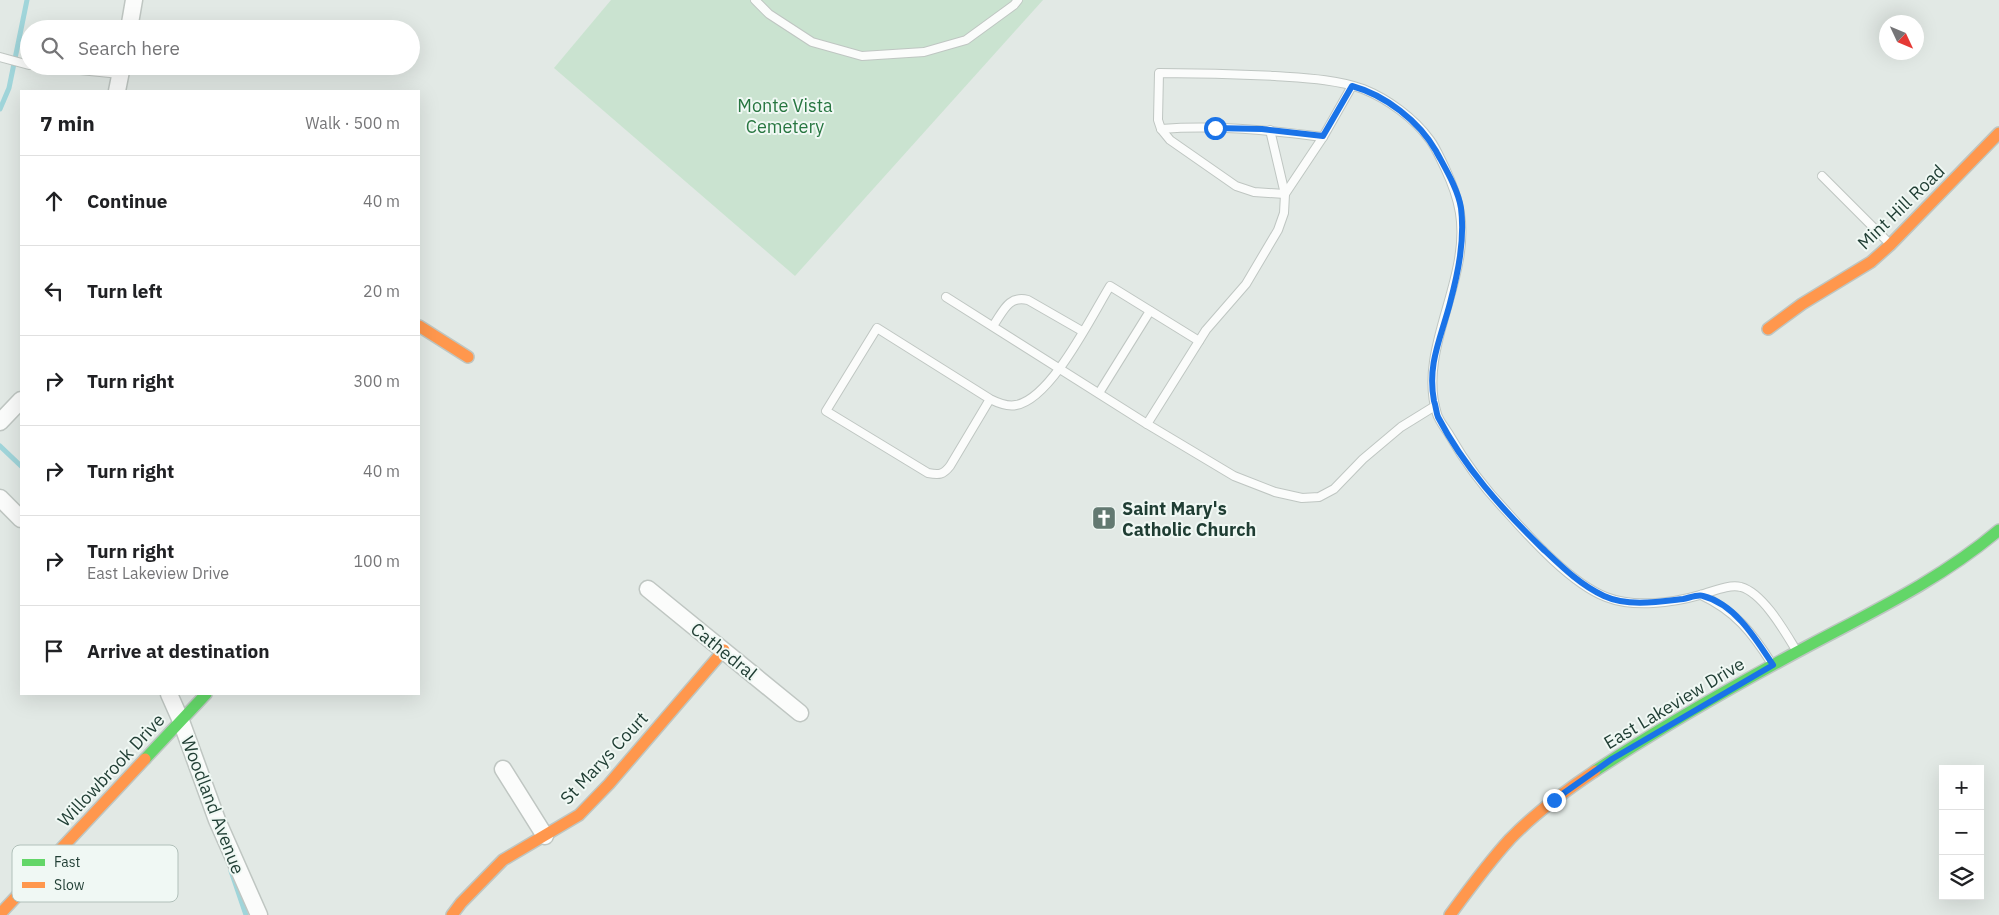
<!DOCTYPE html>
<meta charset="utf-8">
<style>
body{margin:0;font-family:"IBM Plex Sans",sans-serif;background:#f2f2f2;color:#202124}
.controls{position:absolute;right:15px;bottom:15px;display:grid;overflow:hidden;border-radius:0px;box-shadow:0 5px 20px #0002}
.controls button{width:45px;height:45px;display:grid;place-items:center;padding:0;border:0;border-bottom:1px solid #e0e0e0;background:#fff;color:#202124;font:25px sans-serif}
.compass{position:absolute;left:1879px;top:15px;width:45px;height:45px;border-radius:50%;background:#fff;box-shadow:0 5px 20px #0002;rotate:134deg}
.stop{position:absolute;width:15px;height:15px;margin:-11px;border:4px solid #1a73e8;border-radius:50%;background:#fff}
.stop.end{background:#1a73e8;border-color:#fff;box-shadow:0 1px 5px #0008}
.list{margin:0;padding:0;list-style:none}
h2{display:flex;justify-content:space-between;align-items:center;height:65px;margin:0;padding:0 20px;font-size:21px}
h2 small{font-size:16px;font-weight:400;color:#757577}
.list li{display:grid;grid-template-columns:32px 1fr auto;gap:15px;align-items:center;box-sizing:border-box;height:90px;padding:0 20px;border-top:1px solid #e0e0e0}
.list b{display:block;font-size:19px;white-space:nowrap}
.list p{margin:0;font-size:16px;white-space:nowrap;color:#757577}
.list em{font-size:16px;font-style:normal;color:#757577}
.icon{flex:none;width:28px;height:28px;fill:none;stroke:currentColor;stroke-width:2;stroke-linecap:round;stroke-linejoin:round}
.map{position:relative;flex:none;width:1999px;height:915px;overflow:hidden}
.search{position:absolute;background:#fff;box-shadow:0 5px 20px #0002;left:20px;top:20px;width:400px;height:55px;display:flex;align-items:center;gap:12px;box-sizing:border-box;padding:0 18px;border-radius:28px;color:#757577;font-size:19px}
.panel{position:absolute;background:#fff;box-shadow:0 5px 20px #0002;left:20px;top:90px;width:400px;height:605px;border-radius:0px}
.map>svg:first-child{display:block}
</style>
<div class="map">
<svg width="1999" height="915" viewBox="0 0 1999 915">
<rect width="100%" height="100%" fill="#e2e9e5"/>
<path fill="#cae3d0" d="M611 0H1043L795 276 554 68Z"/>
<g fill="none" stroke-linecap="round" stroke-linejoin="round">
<g stroke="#a0d5da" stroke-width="5">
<path d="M0 109 9 88 27 0"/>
<path d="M0 446 21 466"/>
<path d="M231 871 246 915"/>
</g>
<defs>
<g id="lane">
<path d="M755 0 769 14 812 42 862 56 924 52 966 40 1014 5 1018 0"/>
<path d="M0 57 29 65"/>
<path d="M40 66 120 74"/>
<path d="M1352 86 1323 137 1285 194 1254 192 1236 186 1170 140 1161 129 1158 120 1159 73C1198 73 1236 74 1275 76 1303 78 1336 79 1363 89 1388 99 1414 118 1430 140 1436 148 1440 158 1445 168 1460 200 1465 224 1459 259 1451 309 1421 364 1437 414 1439 421 1446 429 1450 436 1466 464 1485 489 1507 512 1531 539 1572 584 1606 597 1634 608 1672 603 1700 595 1712 592 1728 584 1741 587 1763 593 1785 632 1796 650"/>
<path d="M1161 129C1216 125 1269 130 1323 137"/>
<path d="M1822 176 1889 243"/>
<path d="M946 297 1147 424 1234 476 1275 492 1302 498 1319 497 1334 489 1363 459 1401 427 1435 406"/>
<path d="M993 326C1003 312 1008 295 1028 300L1082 331"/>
<path d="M1099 393 1150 311"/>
<path d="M990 399 950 466C943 475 939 475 928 473L826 411 877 328 990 399C998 403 1007 407 1016 405 1051 399 1091 317 1110 286L1199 341"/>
<path d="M1147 424 1206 330 1246 284 1278 230 1284 213 1285 194 1270 130"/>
<path d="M1701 595C1735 611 1752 632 1772 664"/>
</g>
<g id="street">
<path d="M129 29 134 0"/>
<path d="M117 91 122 66"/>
<path d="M0 422 21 400"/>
<path d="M0 498 21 519"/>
<path d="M648 589 800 713"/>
<path d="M169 694 181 721 217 820 259 915"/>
<path d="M503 769 545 836"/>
</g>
<g id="fast">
<path d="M145 759 206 694"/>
<path d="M1595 771C1663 726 1735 685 1808 646 1874 611 1941 579 1999 530"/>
</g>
<g id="slow">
<path d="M419 326 468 357"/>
<path d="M1768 329 1802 304 1871 262 1890 245 1999 133"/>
<path d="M0 914 145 759"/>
<path d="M452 915 461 903 503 860 579 815 609 784 724 650"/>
<path d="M1450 915C1469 889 1488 863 1510 839 1535 813 1565 791 1595 771"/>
</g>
</defs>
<use href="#lane" stroke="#bfc6c2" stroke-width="10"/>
<use href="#street" stroke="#bfc6c2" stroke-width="19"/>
<use href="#fast" stroke="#bec6c2" stroke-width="14"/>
<use href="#slow" stroke="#bec6c2" stroke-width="14"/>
<use href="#lane" stroke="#fbfcfb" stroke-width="8"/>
<use href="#street" stroke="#fbfcfb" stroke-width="16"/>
<use href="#fast" stroke="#63d668" stroke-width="11"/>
<use href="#slow" stroke="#ff974d" stroke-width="11"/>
</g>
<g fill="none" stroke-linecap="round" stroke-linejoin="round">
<path stroke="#1a73e8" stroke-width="6" d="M1215 128 1262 129 1323 136 1352 86C1385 95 1419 121 1436 151 1445 168 1458 189 1461 208 1465 240 1458 273 1450 303 1441 338 1427 364 1434 401 1436 406 1436 412 1438 417 1464 467 1502 509 1542 548 1561 566 1580 585 1604 596 1628 607 1658 602 1683 599 1689 598 1698 594 1703 596 1735 604 1756 639 1773 665L1612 759 1554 800"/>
</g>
<defs>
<symbol id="church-square" viewBox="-11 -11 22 22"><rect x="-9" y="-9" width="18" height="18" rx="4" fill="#637971" stroke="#f0f8f4"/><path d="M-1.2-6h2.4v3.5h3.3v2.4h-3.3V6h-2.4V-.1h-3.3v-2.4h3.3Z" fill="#fff"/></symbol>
</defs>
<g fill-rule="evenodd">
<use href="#church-square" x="1090" y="504" width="28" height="28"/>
</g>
<g text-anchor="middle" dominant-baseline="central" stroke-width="4" stroke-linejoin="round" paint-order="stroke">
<g font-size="18" fill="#277640" stroke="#f0f8f4">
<text x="785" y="105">Monte Vista<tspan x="785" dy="21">Cemetery</tspan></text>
</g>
<g font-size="18" fill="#1f3d33" stroke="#f0f8f4">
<text transform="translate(1901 207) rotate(-44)">Mint Hill Road</text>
<text transform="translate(724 651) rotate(39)">Cathedral</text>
<text transform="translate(1674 703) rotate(-31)">East Lakeview Drive</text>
<text transform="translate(604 758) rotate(-47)">St Marys Court</text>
<text transform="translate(111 770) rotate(-47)">Willowbrook Drive</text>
<text transform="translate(213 805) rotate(69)">Woodland Avenue</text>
</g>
<g font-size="18" font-weight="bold" fill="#1f3d33" stroke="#f0f8f4" text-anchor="start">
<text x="1122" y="508">Saint Mary's<tspan x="1122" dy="21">Catholic Church</tspan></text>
</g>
</g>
<rect x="12" y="845" width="166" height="57" rx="8" fill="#f0f8f4" stroke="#b1c0ba" stroke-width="1"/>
<rect x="22" y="859" width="23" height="7" fill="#63d668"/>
<rect x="22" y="882" width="23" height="6" fill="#ff974d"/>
<g font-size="14" fill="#1f3d33">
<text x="54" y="867">Fast</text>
<text x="54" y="890">Slow</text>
</g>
</svg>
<div class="controls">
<button>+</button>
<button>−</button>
<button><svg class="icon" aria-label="layers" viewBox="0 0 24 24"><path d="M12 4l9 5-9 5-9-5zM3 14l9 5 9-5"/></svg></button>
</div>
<svg class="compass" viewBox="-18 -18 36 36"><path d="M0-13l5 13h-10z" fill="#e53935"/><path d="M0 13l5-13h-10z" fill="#757577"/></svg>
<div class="stop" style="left:1215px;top:128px"></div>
<div class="stop end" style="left:1554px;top:800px"></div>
<div class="search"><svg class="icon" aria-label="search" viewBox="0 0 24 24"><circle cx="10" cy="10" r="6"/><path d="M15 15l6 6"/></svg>Search here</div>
<section class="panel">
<h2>7 min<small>Walk · 500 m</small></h2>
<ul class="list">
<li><svg class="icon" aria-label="ahead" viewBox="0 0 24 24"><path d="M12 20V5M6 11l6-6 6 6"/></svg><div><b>Continue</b></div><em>40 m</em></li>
<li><svg class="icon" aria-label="left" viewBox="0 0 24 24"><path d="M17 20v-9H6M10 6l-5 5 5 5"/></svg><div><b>Turn left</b></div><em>20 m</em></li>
<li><svg class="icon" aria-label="right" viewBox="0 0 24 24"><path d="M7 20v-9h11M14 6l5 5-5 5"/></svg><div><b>Turn right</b></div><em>300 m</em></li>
<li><svg class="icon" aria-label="right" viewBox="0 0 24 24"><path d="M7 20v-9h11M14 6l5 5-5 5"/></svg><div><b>Turn right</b></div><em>40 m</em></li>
<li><svg class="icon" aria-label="right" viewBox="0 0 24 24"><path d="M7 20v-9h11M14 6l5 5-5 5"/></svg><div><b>Turn right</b><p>East Lakeview Drive</p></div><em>100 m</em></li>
<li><svg class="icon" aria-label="arrive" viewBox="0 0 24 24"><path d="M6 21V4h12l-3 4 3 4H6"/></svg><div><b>Arrive at destination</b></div></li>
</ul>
</section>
</div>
